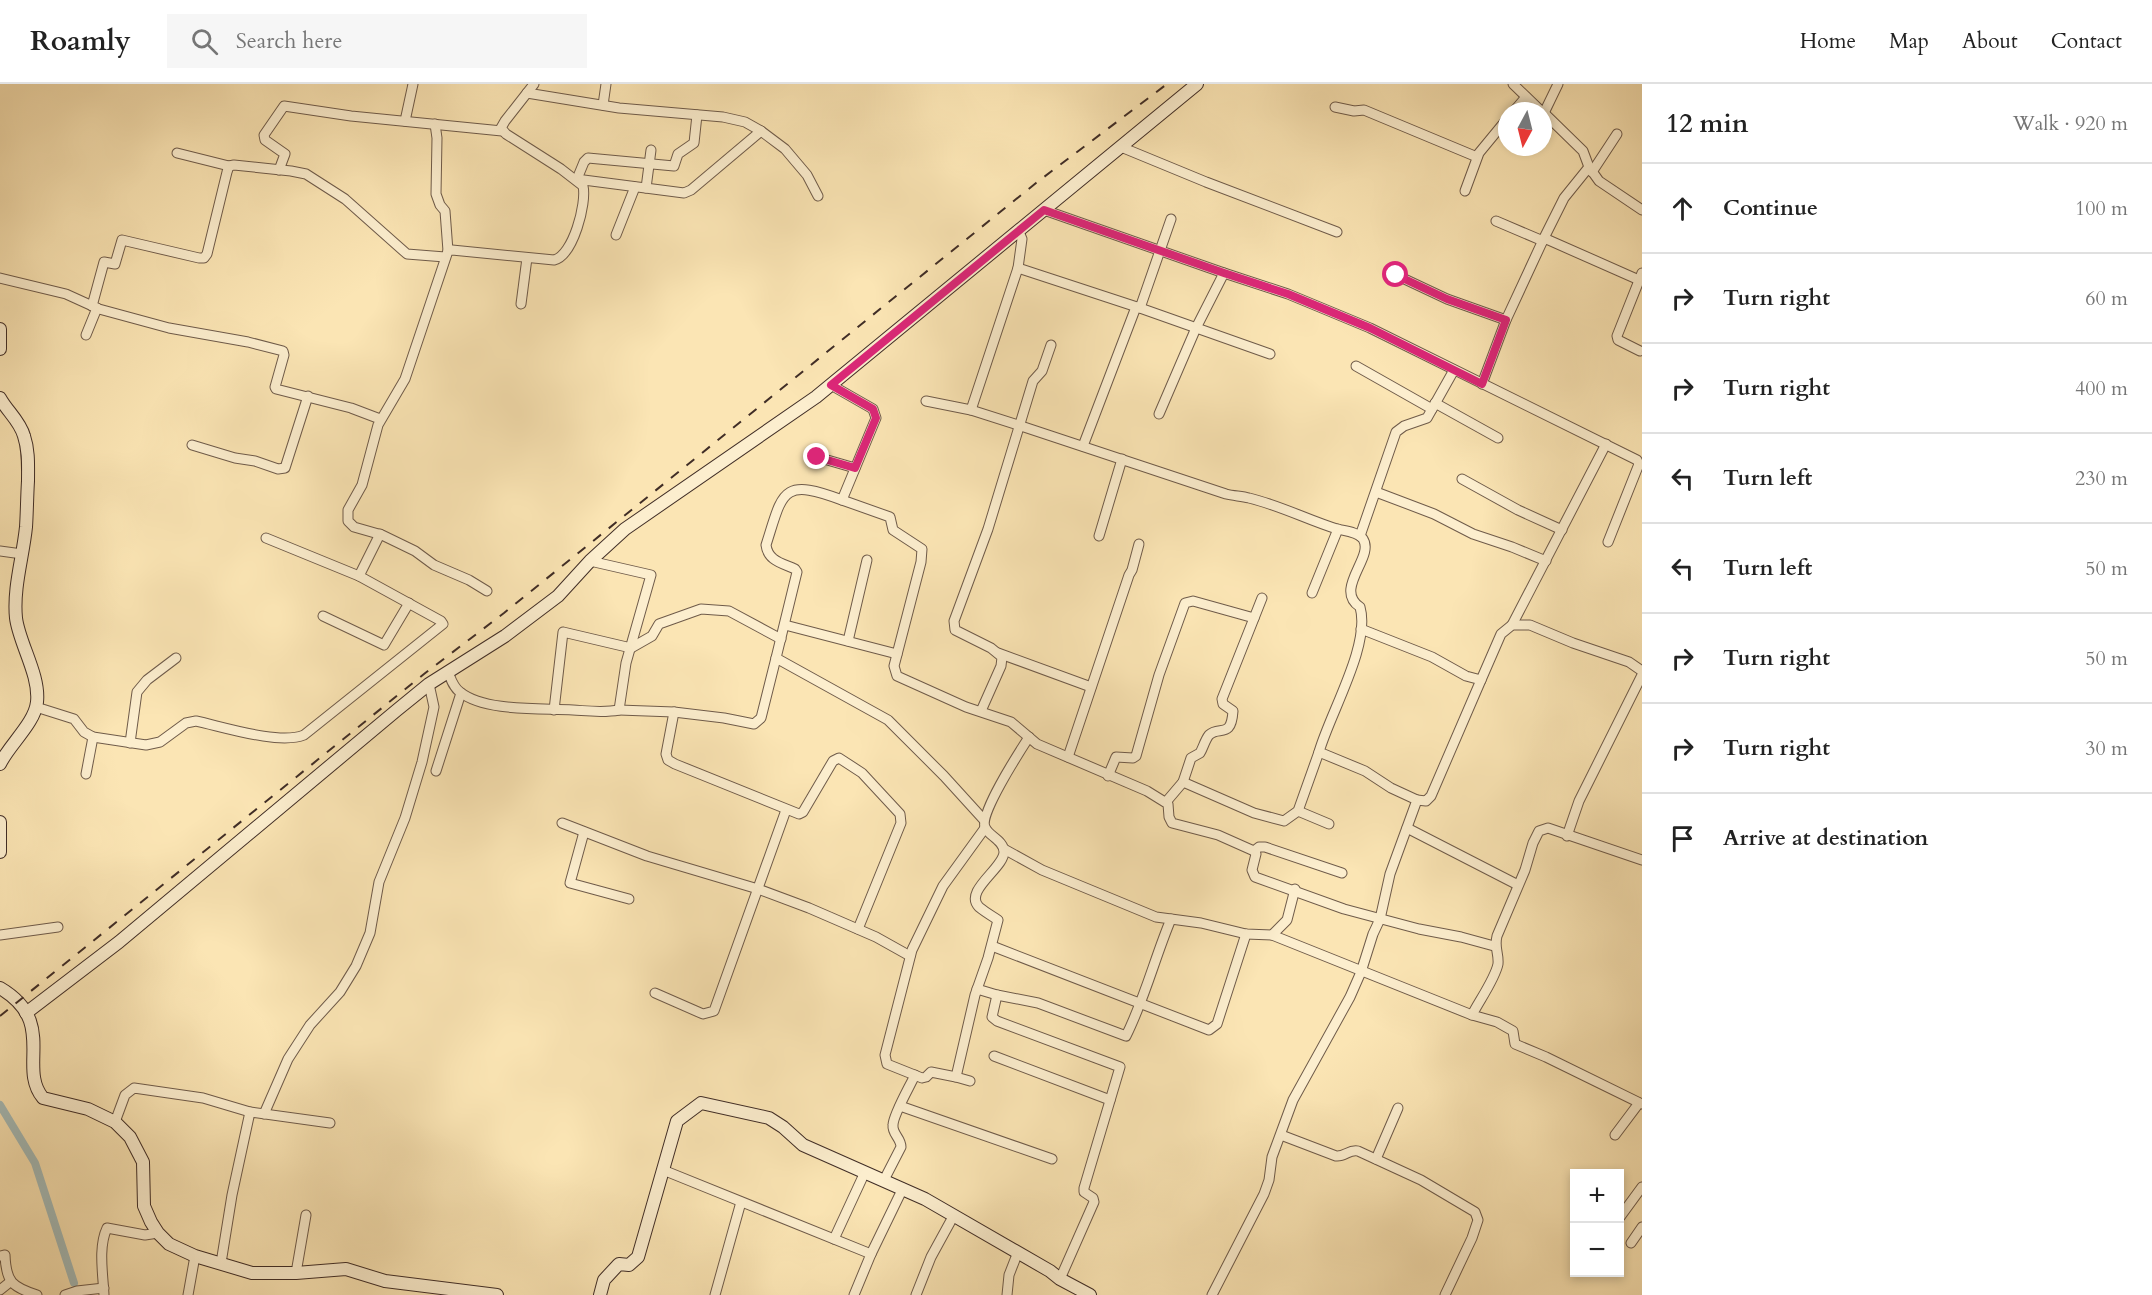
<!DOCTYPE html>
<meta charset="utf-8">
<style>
body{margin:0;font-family:Cardo,serif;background:#f6f6f6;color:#222}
.controls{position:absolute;right:18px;bottom:18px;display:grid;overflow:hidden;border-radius:0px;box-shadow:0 3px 9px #0003}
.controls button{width:54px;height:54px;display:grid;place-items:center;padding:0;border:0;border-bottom:2px solid #e0e0e0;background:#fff;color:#222;font:30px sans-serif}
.compass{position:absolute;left:1498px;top:18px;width:54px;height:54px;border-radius:50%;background:#fff;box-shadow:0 3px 9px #0003;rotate:187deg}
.stop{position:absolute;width:18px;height:18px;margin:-14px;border:4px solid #db2777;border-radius:50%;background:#fff}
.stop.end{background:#db2777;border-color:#fff;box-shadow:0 2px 6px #0008}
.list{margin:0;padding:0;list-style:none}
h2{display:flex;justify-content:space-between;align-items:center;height:78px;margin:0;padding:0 24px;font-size:26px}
h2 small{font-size:20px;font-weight:400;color:#767676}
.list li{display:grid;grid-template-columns:39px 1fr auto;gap:18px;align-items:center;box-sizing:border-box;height:90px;padding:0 24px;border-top:2px solid #e0e0e0}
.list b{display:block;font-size:22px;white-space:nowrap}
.list em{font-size:20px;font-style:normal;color:#767676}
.icon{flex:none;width:33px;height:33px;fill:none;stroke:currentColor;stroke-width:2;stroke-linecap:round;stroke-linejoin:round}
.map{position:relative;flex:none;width:1642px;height:1211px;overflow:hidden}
header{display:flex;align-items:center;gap:36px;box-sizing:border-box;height:84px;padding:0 30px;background:#fff;border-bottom:2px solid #e0e0e0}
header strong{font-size:28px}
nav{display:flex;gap:33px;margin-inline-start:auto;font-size:21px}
.search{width:420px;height:54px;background:#f6f6f6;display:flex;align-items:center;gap:15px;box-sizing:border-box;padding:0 21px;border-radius:0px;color:#767676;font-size:22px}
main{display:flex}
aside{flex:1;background:#fff}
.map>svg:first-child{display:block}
</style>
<header>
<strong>Roamly</strong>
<div class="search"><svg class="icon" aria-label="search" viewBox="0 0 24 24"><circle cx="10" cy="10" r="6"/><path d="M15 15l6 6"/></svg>Search here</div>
<nav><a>Home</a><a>Map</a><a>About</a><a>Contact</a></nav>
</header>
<main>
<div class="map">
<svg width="1642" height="1211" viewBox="0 0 1642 1211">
<rect width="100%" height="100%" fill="#fbe5b4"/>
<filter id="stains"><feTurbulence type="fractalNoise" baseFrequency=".00333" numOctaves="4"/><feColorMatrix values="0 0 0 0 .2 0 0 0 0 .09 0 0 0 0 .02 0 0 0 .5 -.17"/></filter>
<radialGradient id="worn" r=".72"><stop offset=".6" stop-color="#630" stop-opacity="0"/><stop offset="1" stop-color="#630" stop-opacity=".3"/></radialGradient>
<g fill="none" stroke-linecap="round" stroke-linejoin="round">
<path stroke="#a5bcb9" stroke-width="8" d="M0 1021 35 1079 74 1199"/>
<defs>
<g id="street">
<path d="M1513 0 1541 27"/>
<path d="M527 9 619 24 723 33 745 38 761 47 785 65 807 91 818 112"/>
<path d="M603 21 606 0"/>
<path d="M1335 23 1354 27 1364 26 1477 73"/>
<path d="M1514 27 1526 13"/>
<path d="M1543 28 1583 67 1589 83 1599 97 1642 126"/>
<path d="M1544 29 1558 0"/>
<path d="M405 37 413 0"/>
<path d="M435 40 437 54 436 110 440 121 445 127 448 167"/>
<path d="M1121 63 1206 98 1337 148"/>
<path d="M177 69 229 82"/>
<path d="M279 86 285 70 265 56 264 51 284 22 351 32 502 47"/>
<path d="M1592 88 1617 50"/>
<path d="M576 95 684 109 691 106 761 47"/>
<path d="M577 95 584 78 588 74 674 82 678 70 694 59 697 31"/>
<path d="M646 104 651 66"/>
<path d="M1465 107 1479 69 1507 35"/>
<path d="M1044 126 1224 189 1288 210 1370 244 1637 376 1639 380 1608 458"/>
<path d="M1496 137 1543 157"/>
<path d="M616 151 635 103"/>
<path d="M1544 154 1639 196"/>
<path d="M1018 184 1140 224 1270 270"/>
<path d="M1396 191 1447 215 1506 236"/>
<path d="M0 194 66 210 99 225 169 244 248 258 283 267 284 271 275 303 276 305 351 324 380 335"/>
<path d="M521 220 527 174"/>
<path d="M92 222 104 178 115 180 122 156 199 174H204L207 170 227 88 229 82 234 81 291 87 306 90 345 115 407 170 445 173"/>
<path d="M1140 224 1171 135"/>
<path d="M86 251 97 224"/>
<path d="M1640 267 1618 256 1617 252 1642 189"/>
<path d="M1356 282 1432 325"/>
<path d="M1482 300 1506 236 1544 154 1564 114 1589 83"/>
<path d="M831 301 873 325 876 334 842 416 890 433 893 446 922 465 921 478 894 582 897 592 966 623 1011 638 1037 660 1147 707 1168 720 1169 733 1172 739 1218 751 1254 767 1256 770 1252 786 1255 793 1344 825 1419 845 1461 853 1494 862"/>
<path d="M926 317 971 326 1021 342 1226 410C1234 412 1242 412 1249 414 1279 421 1308 436 1337 445 1345 447 1358 448 1363 455 1375 473 1333 505 1360 523 1371 561 1330 629 1319 668L1365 687 1391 704 1417 716 1390 790 1380 835 1373 850 1361 888 1350 913 1293 1016 1272 1073 1269 1096 1264 1110 1212 1211"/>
<path d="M1435 319 1498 354"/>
<path d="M971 326 1018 184 1022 155 1019 148"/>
<path d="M1159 330 1196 244 1224 189"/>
<path d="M192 361 235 374 255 377 278 385 285 384 308 312"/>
<path d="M1083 362 1136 223"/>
<path d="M817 373 855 384"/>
<path d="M1462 395 1518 426 1562 446"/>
<path d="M1376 408 1434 430 1473 450 1512 463 1546 477"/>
<path d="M842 416C781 393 783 408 766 461 768 477 782 479 795 485L797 488 776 574 888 636 944 692 984 736"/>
<path d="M1099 452 1122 375"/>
<path d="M1360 452 1396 348 1404 342 1427 334 1454 286"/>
<path d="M266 454 359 492"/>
<path d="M0 467 22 470"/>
<path d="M590 477 651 491 626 579 619 626 674 628 724 634 754 640 761 634 776 574"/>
<path d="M487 507 469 496 434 481 415 467 382 451 354 443 348 437V426L362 401 378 341 405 295 448 167 452 166 554 176C573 172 587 119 583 102L561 85 506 50 501 44 505 37 534 0"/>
<path d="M1312 509 1338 445"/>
<path d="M323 532 384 561 409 519"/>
<path d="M785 541 897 570"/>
<path d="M1512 541 1606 360"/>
<path d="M1361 545 1432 573 1466 592 1481 596 1501 550 1512 541H1530L1573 559 1629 578 1642 587"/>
<path d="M848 557 867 476"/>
<path d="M998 569 1091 603"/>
<path d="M448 588C451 595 453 603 460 608 485 628 542 624 573 626 589 627 603 629 619 626"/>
<path d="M36 623 74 635 84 648 93 653 146 661 160 658 186 639 196 637C224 643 279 661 304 651L443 540 441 537 359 492 380 450"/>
<path d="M554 626 563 548 631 564 652 552 659 540 701 525 729 527 781 555"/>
<path d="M981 627 1001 582 1002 573 991 564 955 546 954 537 988 445 1033 297 1042 287 1051 261"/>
<path d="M674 628 666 670 668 676 675 680 799 730 803 728 833 677 839 674 862 689 900 730 901 739 858 845"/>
<path d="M130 659 137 608 147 596 176 574"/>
<path d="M1068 673 1129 491 1132 486 1139 460"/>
<path d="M436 687 461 609"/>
<path d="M86 690 93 653"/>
<path d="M1108 692 1116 673 1133 674 1136 672 1159 591 1185 519 1193 517 1254 534"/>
<path d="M1183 698 1254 729 1284 737 1298 727 1319 668"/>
<path d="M1417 716 1426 717 1431 712 1481 596"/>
<path d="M1166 718 1183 698 1191 674 1200 669C1203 664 1205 656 1209 651 1219 641 1231 656 1233 627L1223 620 1222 615 1262 514"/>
<path d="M1298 727 1329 740"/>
<path d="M562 739 647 772 758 805 809 824 876 853 910 872"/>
<path d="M1407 744 1518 801"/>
<path d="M584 748 570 799 629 815"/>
<path d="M1567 752 1579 717 1642 591"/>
<path d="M1004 765 1042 786 1156 833 1201 839 1246 850 1272 851 1287 836 1295 805"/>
<path d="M1254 767 1259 763H1265L1342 789"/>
<path d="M1642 776 1548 744 1539 747 1533 759 1525 786 1497 852C1494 864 1499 869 1498 880 1495 895 1479 917 1472 931L1497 938 1513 947 1515 960 1546 973 1642 1020"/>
<path d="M0 851 58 843"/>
<path d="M1272 851 1472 931"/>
<path d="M992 862 1209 946 1217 940 1246 850"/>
<path d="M977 905 997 911 1038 919 1126 952C1145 914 1155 873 1171 835"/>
<path d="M655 909 703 930 714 927 786 726"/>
<path d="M997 911 992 933 997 937 1120 983 1084 1104V1108L1093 1114 1094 1118 1060 1195"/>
<path d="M994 972 1110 1016"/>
<path d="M956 993 931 988 926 993 922 994 887 980 885 971 912 866 943 802 985 744"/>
<path d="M970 997 956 993 975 911 988 874 998 836C992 832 985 828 979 823 963 807 1004 784 1004 768 1004 756 988 752 985 743 979 730 1020 667 1029 653"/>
<path d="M900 1022 1052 1075"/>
<path d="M264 1030 288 975 310 941 340 908 356 882 370 849 379 798 405 734 422 678 434 623 429 600"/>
<path d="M115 1038 125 1011 134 1004 203 1014 250 1028"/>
<path d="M1281 1051 1336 1072C1345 1073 1349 1065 1358 1067L1421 1096 1475 1128 1478 1136 1472 1154 1445 1211"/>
<path d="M1615 1051 1639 1019"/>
<path d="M1376 1075 1398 1024"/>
<path d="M663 1086 871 1170"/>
<path d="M884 1096 901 1063C901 1054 892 1050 893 1041 893 1031 910 1002 915 991"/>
<path d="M1620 1133 1642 1103"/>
<path d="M834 1155 865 1088"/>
<path d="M1631 1159 1642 1143"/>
<path d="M0 1172 5 1171C6 1198 12 1203 37 1211"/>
<path d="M221 1179 232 1111 250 1028 330 1039"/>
<path d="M296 1189 306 1131"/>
<path d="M0 1206 10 1198"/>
<path d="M65 1211 77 1207 104 1204"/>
<path d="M104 1211C103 1190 98 1163 107 1144L145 1151 158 1149"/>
<path d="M188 1211 195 1172"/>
<path d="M715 1211 741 1118"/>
<path d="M854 1211 871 1170 903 1104"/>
<path d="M916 1211 931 1173 954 1131"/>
<path d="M1007 1211 1009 1191 1018 1168"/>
</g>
<g id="secondary">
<path d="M0 245V265"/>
<path d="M0 314C7 327 20 337 24 352 29 367 28 382 28 397 27 413 27 428 26 443 23 473 13 504 16 534 19 559 40 591 37 618 35 639 9 661 0 680"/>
<path d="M0 738V768"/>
<path d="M0 904C58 938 17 983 43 1014L88 1025 115 1038 130 1053 143 1078 144 1122 151 1138 158 1149 169 1160 195 1172 252 1189H296L346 1185 385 1197 497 1211"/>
<path d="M26 929 119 858 397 626 429 600 505 552 558 512 590 477 625 445 816 313 1197 0"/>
<path d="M600 1211 604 1196 617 1182 619 1180 629 1181 638 1173 677 1037 701 1019 769 1034 783 1043 803 1061 925 1115 1050 1187 1060 1195 1090 1211"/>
</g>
</defs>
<use href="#street" stroke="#6f5b4a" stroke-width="11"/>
<use href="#secondary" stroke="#402d26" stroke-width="14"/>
<use href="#street" stroke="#fceece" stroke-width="9"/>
<use href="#secondary" stroke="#fceece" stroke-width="12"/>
<path stroke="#402d26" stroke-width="2" stroke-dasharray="10 10" stroke-linecap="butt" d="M0 932 424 590 504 529 1036 99 1167 0"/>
</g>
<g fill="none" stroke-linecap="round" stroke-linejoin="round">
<path stroke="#db2777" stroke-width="8" d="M817 373 855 384 876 334 873 325 831 301 1044 126 1224 189 1288 210 1370 244 1482 300 1506 236 1447 215 1396 191"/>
</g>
<rect width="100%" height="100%" filter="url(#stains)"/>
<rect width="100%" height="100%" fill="url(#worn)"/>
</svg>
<div class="controls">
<button>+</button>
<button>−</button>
</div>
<svg class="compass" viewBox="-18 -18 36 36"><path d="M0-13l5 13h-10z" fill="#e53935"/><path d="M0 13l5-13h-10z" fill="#767676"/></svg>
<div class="stop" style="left:1396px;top:191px"></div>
<div class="stop end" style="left:817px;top:373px"></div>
</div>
<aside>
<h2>12 min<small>Walk · 920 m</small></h2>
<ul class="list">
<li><svg class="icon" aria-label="ahead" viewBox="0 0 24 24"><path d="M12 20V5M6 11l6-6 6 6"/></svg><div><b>Continue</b></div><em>100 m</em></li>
<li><svg class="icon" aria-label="right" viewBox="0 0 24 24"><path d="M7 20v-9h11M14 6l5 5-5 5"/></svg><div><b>Turn right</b></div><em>60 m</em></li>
<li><svg class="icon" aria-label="right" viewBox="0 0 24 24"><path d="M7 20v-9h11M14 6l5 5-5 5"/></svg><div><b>Turn right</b></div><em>400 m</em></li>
<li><svg class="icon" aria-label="left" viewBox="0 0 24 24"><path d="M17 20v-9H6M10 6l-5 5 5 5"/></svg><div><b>Turn left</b></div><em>230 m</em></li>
<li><svg class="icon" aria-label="left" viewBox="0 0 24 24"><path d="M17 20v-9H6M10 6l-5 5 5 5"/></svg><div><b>Turn left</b></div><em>50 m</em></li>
<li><svg class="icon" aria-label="right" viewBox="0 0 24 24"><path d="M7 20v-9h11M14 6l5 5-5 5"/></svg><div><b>Turn right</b></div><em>50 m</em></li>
<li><svg class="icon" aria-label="right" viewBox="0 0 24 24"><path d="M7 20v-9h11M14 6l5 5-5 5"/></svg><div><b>Turn right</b></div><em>30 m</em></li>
<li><svg class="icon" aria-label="arrive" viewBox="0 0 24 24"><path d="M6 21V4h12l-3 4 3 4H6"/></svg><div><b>Arrive at destination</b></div></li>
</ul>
</aside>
</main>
